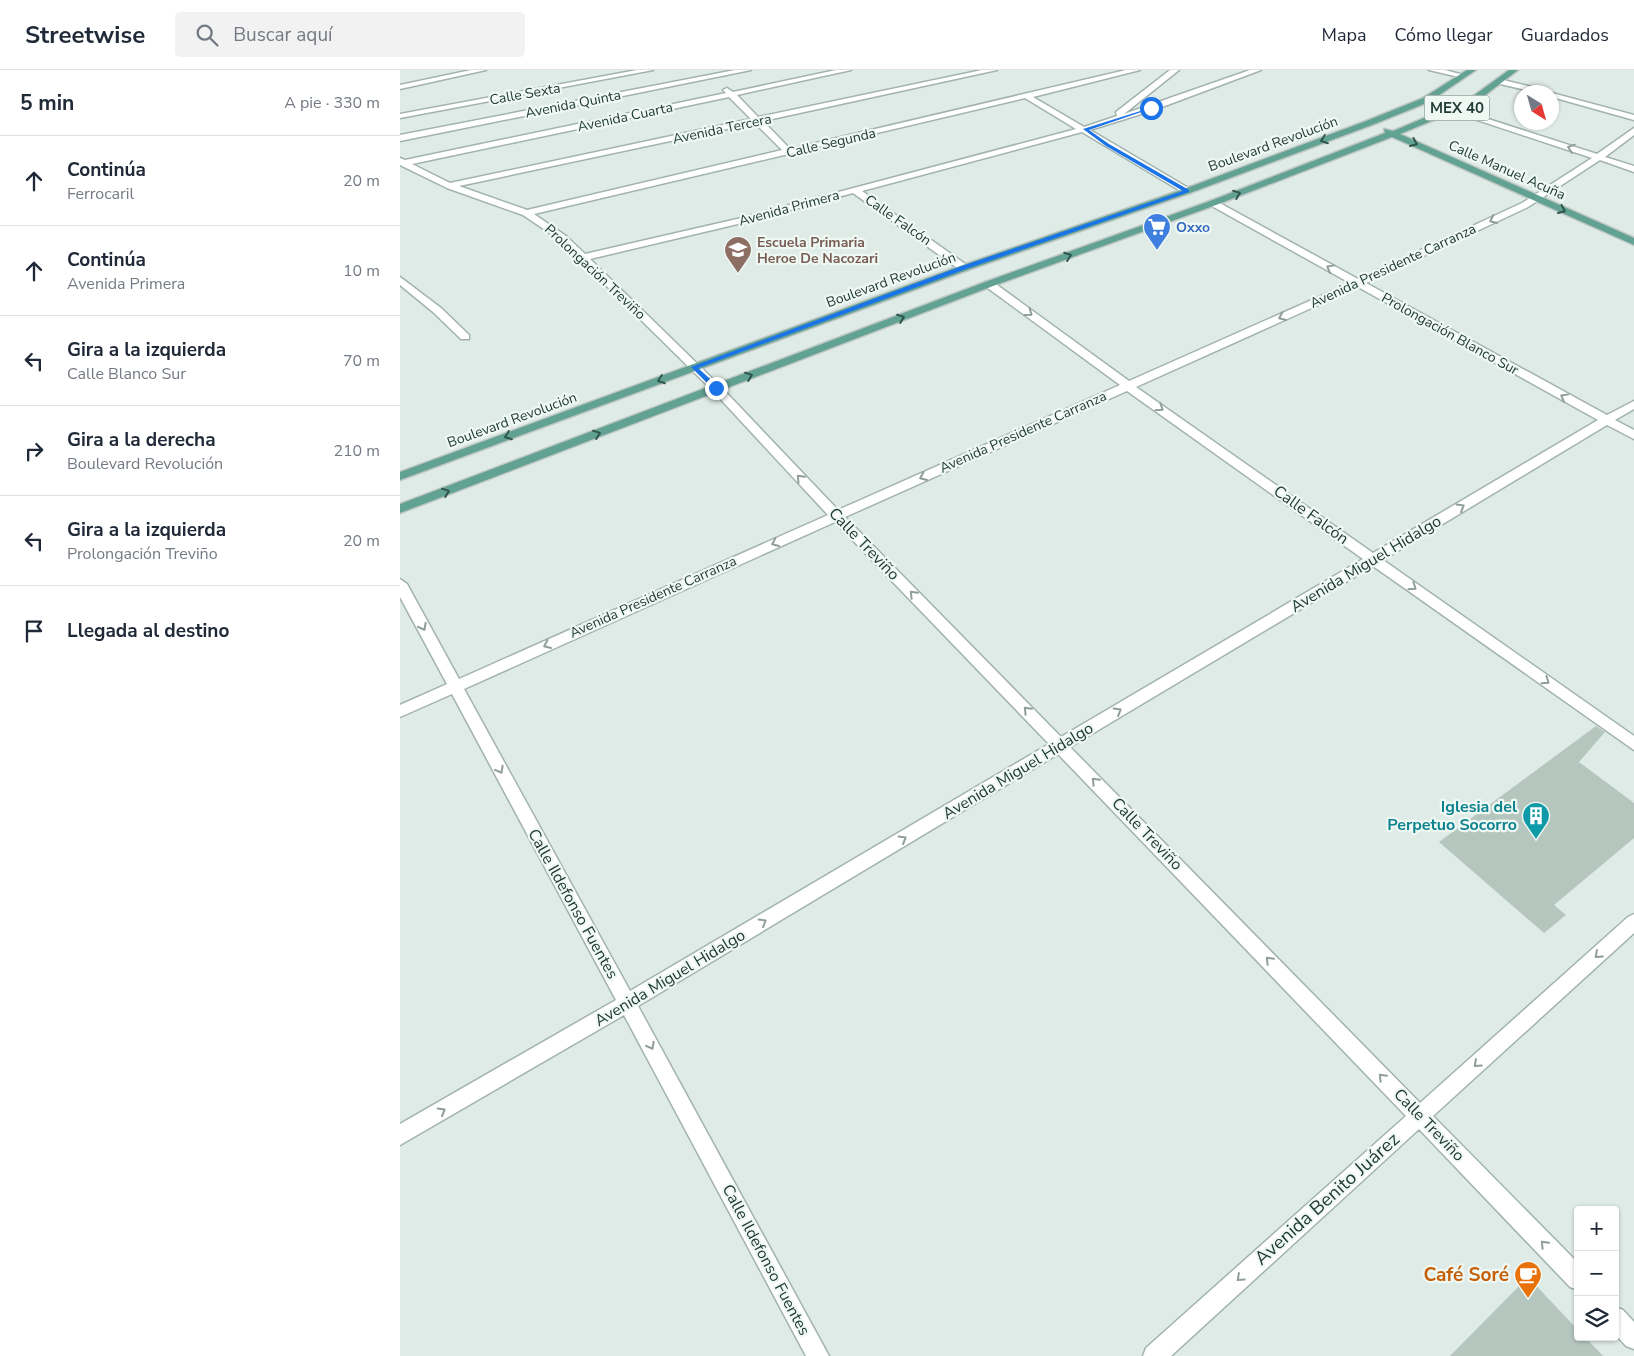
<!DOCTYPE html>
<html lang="es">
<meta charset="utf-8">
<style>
body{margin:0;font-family:"Nunito Sans",sans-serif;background:#f2f2f3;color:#1f2937}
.controls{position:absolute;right:15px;bottom:15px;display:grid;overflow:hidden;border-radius:5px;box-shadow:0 1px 4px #0004}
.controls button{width:45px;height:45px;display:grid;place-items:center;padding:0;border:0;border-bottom:1px solid #e0e1e3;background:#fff;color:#1f2937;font:25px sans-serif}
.compass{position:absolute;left:1114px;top:15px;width:45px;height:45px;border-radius:50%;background:#fff;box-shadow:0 1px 4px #0004;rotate:143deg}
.stop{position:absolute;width:15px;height:15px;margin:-11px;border:4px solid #1a73e8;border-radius:50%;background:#fff}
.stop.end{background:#1a73e8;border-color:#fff;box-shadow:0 1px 5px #0008}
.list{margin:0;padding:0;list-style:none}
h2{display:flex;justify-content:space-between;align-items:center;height:65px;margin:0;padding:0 20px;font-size:21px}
h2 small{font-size:16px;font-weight:400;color:#747a83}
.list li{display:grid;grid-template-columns:32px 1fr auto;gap:15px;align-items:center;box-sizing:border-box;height:90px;padding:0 20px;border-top:1px solid #e0e1e3}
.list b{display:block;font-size:19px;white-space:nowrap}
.list p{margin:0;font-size:16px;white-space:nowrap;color:#747a83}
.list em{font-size:16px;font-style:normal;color:#747a83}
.icon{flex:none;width:28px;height:28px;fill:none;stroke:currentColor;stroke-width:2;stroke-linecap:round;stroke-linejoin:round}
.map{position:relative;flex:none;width:1234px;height:1286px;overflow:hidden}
header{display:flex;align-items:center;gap:30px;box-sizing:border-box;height:70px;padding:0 25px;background:#fff;border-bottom:1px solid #e0e1e3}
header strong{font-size:24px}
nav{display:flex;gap:28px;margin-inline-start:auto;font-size:18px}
.search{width:350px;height:45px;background:#f2f2f3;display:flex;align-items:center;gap:12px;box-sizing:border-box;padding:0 18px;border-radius:5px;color:#747a83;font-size:19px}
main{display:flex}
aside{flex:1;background:#fff}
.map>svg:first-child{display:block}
</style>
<header>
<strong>Streetwise</strong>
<div class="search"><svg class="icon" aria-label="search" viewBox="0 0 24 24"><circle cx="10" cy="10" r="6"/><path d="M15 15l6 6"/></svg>Buscar aquí</div>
<nav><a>Mapa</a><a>Cómo llegar</a><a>Guardados</a></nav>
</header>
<main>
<aside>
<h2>5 min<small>A pie · 330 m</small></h2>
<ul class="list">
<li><svg class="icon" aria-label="ahead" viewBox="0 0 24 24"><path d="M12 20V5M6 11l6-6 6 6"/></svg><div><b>Continúa</b><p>Ferrocaril</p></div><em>20 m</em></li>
<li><svg class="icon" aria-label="ahead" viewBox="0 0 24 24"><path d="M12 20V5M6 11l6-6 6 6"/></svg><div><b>Continúa</b><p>Avenida Primera</p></div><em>10 m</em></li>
<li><svg class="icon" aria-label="left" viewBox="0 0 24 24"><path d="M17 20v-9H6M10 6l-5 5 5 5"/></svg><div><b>Gira a la izquierda</b><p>Calle Blanco Sur</p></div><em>70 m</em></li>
<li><svg class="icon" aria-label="right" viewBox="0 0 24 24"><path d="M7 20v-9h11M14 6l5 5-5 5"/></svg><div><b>Gira a la derecha</b><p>Boulevard Revolución</p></div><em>210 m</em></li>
<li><svg class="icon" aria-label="left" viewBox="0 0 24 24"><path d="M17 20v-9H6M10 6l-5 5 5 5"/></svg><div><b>Gira a la izquierda</b><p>Prolongación Treviño</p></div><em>20 m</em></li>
<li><svg class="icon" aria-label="arrive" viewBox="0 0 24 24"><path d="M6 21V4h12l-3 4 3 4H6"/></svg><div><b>Llegada al destino</b></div></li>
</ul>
</aside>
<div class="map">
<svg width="1234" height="1286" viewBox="0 0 1234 1286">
<rect width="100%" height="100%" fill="#dfebe6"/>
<g fill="#b5c6bf">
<path d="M1196 656 1205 662 1179 692 1234 733V768L1154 835 1166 845 1144 863 1039 772Z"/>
<path d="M1128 1207 1178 1260V1267H1185L1203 1286H1050Z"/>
</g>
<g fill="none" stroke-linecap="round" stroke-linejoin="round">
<defs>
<g id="minor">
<path d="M71 0H86L0 19V15Z"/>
<path d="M237 0H253L0 48V44Z"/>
<path d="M335 0H351L0 71V65Z"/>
<path d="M436 0H451L337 25 358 47 582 0H597L363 51 390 79 726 0H740L633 27 684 57 717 46 716 42 770 0H779L724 44 850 0H861L754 40 690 60 790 119V123H784L682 62 462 121 568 196V200H560L453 123 342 153 190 189 320 316 438 440 720 315 585 216V212H593L729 311 950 213 810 135V131H816L958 209 1122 133 1192 88 1023 32V28L1197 84 1234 58V65L1205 87 1234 96V102L1200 90 1128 137 966 213 1207 345 1234 331V339L1215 350 1234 360V369L1207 355 983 490 1234 666V680L973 496 670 677 1020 1033 1228 847 1234 844V863L1033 1046 1178 1193V1220L1170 1217 1019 1059 771 1286H743L746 1278 1006 1046 658 684 238 936 429 1286H406L224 945 0 1075V1054L216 930 52 624 0 647V635L47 614 0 527V509L7 514 59 609 428 445 312 320 160 170 123 145 47 118 0 95V88L5 90 326 23 323 20 327 18 333 22ZM329 27 351 49 50 113 12 94ZM625 28 676 59 337 149 185 184 166 166 134 144ZM355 53 382 80 127 140 59 116ZM958 217 1198 350 973 483 736 317ZM727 321 963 489 661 667 445 447ZM435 452 649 674 230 921 64 619Z"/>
<path d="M1029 0H1045L1067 6 1063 8Z"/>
<path d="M1099 9 1144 20 1145 22H1134L1096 13 1095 11Z"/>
<path d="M1152 23 1234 45V50L1152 27Z"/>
<path d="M0 207 41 238 69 265V269H61L33 242 0 215Z"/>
<path d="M1215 1237 1223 1240 1234 1252V1279L1226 1276 1215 1264Z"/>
</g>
<g id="major">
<path d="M1067 0H1076L1029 32 972 55 790 123 568 200 0 410V402L560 196 784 119 966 51 1023 28Z"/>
<path d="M1109 0H1118L1075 33 1000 64 1234 168V175L992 67 816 135 593 216 0 443V434L585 212 810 131 985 63 984 59 993 61 1069 29Z"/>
</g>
</defs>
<use href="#minor" stroke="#a2b3ad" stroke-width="3"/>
<use href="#major" stroke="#c1c8c6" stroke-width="3"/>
<use href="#minor" fill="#fff" fill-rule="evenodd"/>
<use href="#major" fill="#62a293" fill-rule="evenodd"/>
</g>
<defs><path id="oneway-chevron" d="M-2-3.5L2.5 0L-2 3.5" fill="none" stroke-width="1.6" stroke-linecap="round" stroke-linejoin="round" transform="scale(1.25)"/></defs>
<g stroke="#30564c">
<use href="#oneway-chevron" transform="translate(924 70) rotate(160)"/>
<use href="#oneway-chevron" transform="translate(1014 73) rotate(24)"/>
<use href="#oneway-chevron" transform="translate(837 124) rotate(-21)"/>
<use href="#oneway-chevron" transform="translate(1162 140) rotate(24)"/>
<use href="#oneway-chevron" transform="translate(668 186) rotate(-20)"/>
<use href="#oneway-chevron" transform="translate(501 248) rotate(-21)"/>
<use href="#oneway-chevron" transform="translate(349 306) rotate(-21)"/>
<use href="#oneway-chevron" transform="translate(261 310) rotate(160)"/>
<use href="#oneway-chevron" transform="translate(197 364) rotate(-21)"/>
<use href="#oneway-chevron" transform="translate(108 366) rotate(160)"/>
<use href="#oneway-chevron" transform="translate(46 422) rotate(-21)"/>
</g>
<g stroke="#909e9a">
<use href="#oneway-chevron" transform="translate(1171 78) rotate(-161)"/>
<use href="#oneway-chevron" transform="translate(1093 150) rotate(155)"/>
<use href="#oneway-chevron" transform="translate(930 198) rotate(-151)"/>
<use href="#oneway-chevron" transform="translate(629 243) rotate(36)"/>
<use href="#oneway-chevron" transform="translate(882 247) rotate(156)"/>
<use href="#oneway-chevron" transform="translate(1164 327) rotate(-151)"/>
<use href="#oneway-chevron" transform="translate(760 338) rotate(34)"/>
<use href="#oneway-chevron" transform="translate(523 407) rotate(156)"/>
<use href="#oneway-chevron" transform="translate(400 408) rotate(-133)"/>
<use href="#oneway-chevron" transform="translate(1061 437) rotate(-31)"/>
<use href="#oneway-chevron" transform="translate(375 473) rotate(156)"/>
<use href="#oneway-chevron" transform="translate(1013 517) rotate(35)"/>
<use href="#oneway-chevron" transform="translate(513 524) rotate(-134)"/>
<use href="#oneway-chevron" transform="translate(23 557) rotate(62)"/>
<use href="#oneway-chevron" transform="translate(147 575) rotate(156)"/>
<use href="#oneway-chevron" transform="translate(1146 611) rotate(35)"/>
<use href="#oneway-chevron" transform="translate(627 640) rotate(-134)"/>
<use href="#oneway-chevron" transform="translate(718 641) rotate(-31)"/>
<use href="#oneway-chevron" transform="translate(100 700) rotate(61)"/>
<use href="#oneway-chevron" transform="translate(695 711) rotate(-134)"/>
<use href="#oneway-chevron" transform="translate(503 769) rotate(-31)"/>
<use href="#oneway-chevron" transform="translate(363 852) rotate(-31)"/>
<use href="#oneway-chevron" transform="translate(1198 885) rotate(138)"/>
<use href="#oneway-chevron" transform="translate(869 890) rotate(-134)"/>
<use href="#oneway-chevron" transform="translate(251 976) rotate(62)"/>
<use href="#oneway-chevron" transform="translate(1077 994) rotate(138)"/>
<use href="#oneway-chevron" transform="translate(982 1007) rotate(-134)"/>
<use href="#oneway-chevron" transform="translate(42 1041) rotate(-30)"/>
<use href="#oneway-chevron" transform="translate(1144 1174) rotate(-134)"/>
<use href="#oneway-chevron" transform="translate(840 1208) rotate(138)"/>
</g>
<path fill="#1a73e8" d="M750 38H753L689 60 709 74 789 120V122L566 199 298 298 319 317V320H314L291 297 562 196 783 121 706 76 683 59Z"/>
<defs>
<symbol id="supermarket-pin" viewBox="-11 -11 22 30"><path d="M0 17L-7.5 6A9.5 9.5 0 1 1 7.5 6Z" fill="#3f7fe0" stroke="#f0f8f4"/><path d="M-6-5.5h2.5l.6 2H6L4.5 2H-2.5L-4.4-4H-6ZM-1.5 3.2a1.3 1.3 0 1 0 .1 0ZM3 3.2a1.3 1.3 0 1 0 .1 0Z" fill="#fff"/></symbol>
<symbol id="school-pin" viewBox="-11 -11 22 30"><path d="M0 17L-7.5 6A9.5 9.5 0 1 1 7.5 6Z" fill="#8d6e63" stroke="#f0f8f4"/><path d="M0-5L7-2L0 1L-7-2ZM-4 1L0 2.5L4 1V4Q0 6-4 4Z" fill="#fff"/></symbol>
<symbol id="building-pin" viewBox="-11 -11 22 30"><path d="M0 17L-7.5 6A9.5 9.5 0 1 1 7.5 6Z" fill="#0f9aa8" stroke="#f0f8f4"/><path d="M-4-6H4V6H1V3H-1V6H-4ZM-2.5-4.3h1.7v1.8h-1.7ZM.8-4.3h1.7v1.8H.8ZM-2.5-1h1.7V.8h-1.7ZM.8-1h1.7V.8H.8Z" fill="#fff"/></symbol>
<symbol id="cafe-pin" viewBox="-11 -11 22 30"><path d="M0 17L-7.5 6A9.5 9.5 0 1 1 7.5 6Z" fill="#e8710a" stroke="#f0f8f4"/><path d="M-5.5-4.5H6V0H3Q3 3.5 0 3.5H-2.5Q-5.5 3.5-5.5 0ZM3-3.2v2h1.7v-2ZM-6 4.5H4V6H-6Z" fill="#fff"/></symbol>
</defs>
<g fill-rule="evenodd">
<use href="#supermarket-pin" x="741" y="141" width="32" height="43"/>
<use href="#school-pin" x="322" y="164" width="32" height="43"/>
<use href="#building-pin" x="1120" y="730" width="32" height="43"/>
<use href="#cafe-pin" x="1112" y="1189" width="32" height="43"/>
</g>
<g text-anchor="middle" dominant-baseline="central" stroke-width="4.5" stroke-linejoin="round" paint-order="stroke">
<g font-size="14" fill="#203c35" stroke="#f0f8f4">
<text transform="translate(125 24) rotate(-10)">Calle Sexta</text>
<text transform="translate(173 34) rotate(-11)">Avenida Quinta</text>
<text transform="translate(225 47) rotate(-12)">Avenida Cuarta</text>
<text transform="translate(322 59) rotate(-12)">Avenida Tercera</text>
<text transform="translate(431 73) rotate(-13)">Calle Segunda</text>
<text transform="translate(873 74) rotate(-20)">Boulevard Revolución</text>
<text transform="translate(1107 100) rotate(24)">Calle Manuel Acuña</text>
<text transform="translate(389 138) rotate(-15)">Avenida Primera</text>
<text transform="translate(498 150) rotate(35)">Calle Falcón</text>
<text transform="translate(993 196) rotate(-25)">Avenida Presidente Carranza</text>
<text transform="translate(195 202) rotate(43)">Prolongación Treviño</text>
<text transform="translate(491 210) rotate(-20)">Boulevard Revolución</text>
<text transform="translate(1050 264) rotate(29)">Prolongación Blanco Sur</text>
<text transform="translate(112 350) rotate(-20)">Boulevard Revolución</text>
<text transform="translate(623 362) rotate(-24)">Avenida Presidente Carranza</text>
<text transform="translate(253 527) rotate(-24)">Avenida Presidente Carranza</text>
</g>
<g font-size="14" font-weight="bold" fill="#366cbe" stroke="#f0f8f4" text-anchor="start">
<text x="776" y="157">Oxxo</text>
</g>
<g font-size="14" font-weight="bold" fill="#785e54" stroke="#f0f8f4" text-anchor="start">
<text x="357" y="172">Escuela Primaria<tspan x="357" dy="16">Heroe De Nacozari</tspan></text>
</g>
<rect fill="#f0f8f4" stroke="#5e746e" stroke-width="1" x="1024.5" y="25.5" width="65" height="25" rx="4"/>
<g font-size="15" font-weight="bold" fill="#203c35">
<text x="1057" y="38">MEX 40</text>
</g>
<g font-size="16" fill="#203c35" stroke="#f0f8f4">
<text transform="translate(911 445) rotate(36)">Calle Falcón</text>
<text transform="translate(464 474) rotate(46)">Calle Treviño</text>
<text transform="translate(966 494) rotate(-31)">Avenida Miguel Hidalgo</text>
<text transform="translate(618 701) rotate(-31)">Avenida Miguel Hidalgo</text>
<text transform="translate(747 764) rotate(46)">Calle Treviño</text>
<text transform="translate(173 834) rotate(61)">Calle Ildefonso Fuentes</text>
<text transform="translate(270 908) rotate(-31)">Avenida Miguel Hidalgo</text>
<text transform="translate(1029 1055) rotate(46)">Calle Treviño</text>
<text transform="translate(366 1190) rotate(62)">Calle Ildefonso Fuentes</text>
</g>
<g font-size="16" font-weight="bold" fill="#0d838f" stroke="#f0f8f4" text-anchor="end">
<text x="1117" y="737">Iglesia del<tspan x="1117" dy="18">Perpetuo Socorro</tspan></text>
</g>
<g font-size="19" fill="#203c35" stroke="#f0f8f4">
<text transform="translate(927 1129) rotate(-42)">Avenida Benito Juárez</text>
</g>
<g font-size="19" font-weight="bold" fill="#c56008" stroke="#f0f8f4" text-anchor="end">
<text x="1109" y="1205">Café Soré</text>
</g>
</g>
</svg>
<div class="controls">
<button>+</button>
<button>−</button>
<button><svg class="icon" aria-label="layers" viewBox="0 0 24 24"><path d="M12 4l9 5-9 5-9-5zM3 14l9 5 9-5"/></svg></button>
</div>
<svg class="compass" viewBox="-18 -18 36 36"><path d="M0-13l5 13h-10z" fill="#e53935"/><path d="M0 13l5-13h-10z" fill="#747a83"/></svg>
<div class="stop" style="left:751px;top:38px"></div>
<div class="stop end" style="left:316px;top:318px"></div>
</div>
</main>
